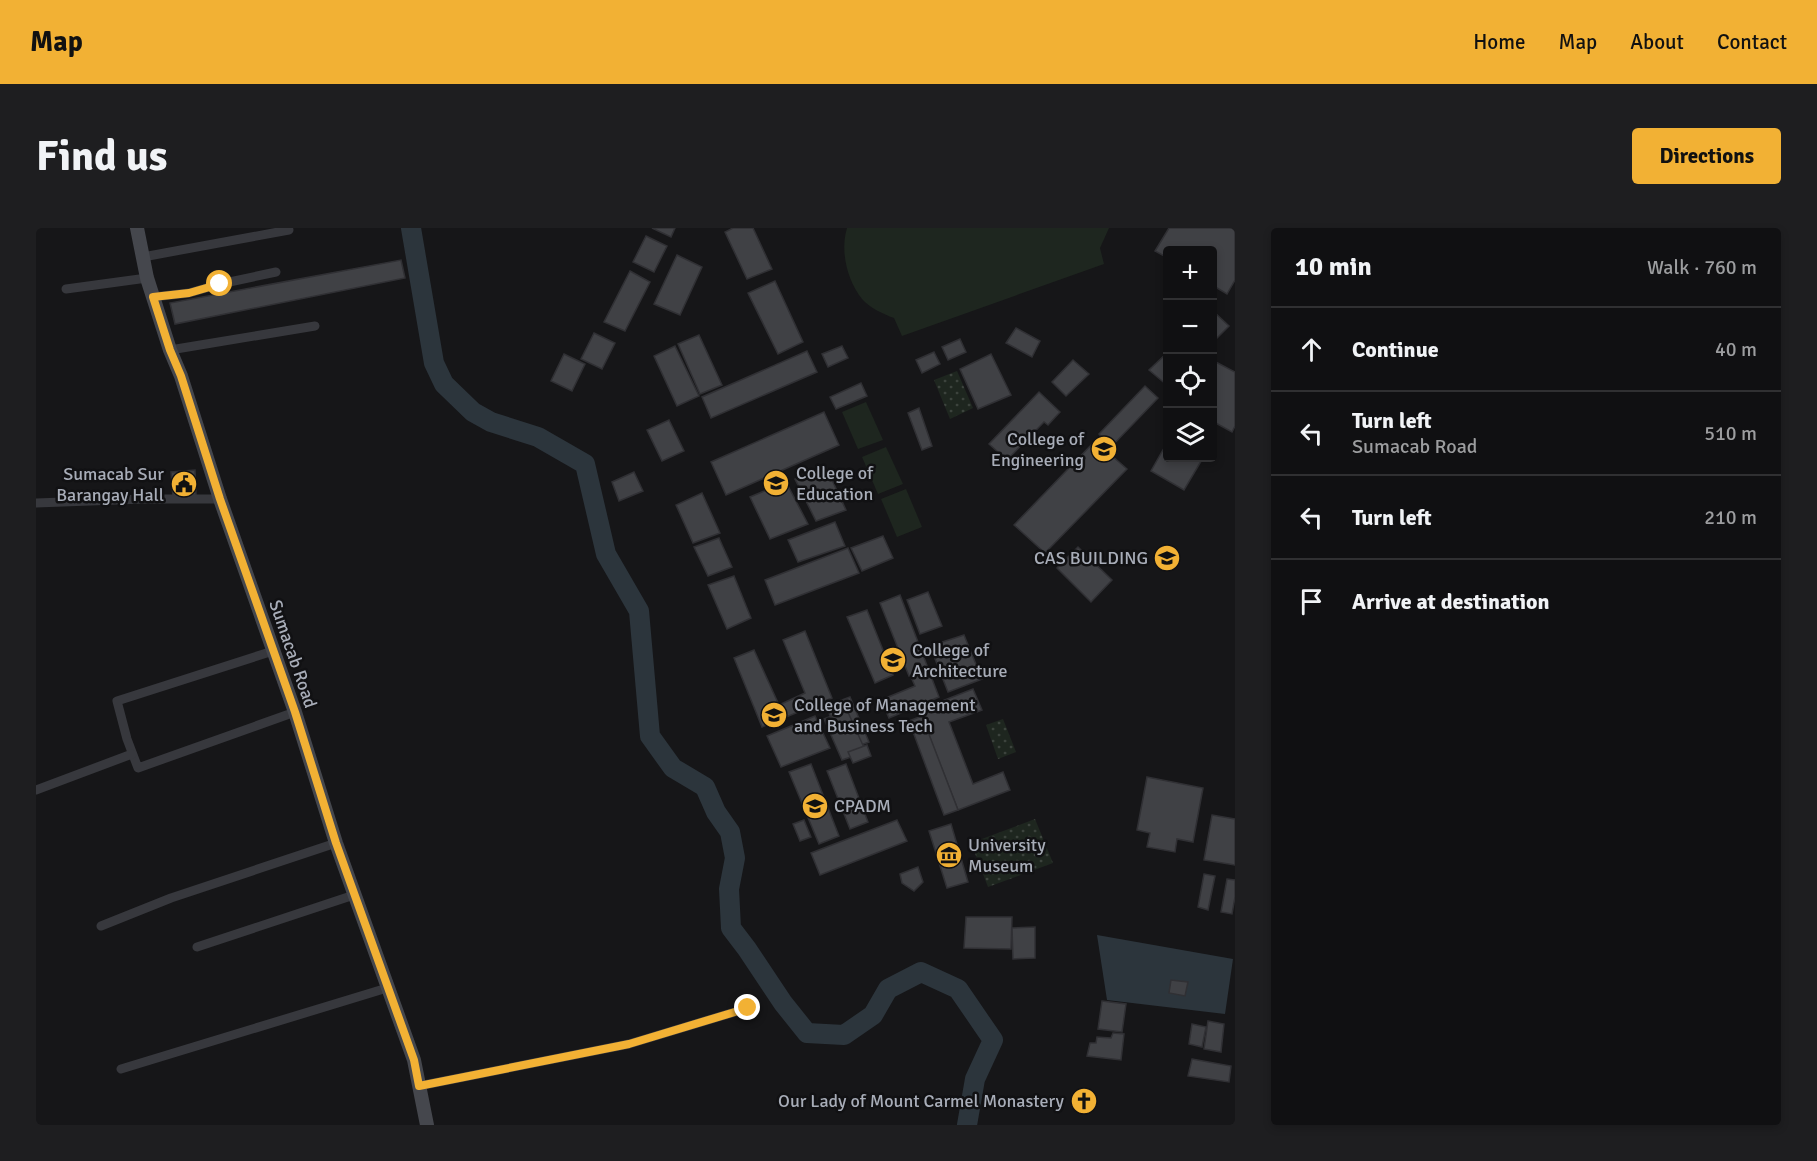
<!DOCTYPE html>
<meta charset="utf-8">
<style>
body{margin:0;font-family:Signika,sans-serif;background:#1e1e20;color:#f1f3f6}
.controls{position:absolute;right:18px;top:18px;display:grid;overflow:hidden;border-radius:6px;box-shadow:0 3px 9px #0003}
.controls button{width:54px;height:54px;display:grid;place-items:center;padding:0;border:0;border-bottom:2px solid #303032;background:#101012;color:#f1f3f6;font:30px sans-serif}
.stop{position:absolute;width:18px;height:18px;margin:-14px;border:4px solid #f2b134;border-radius:50%;background:#fff}
.stop.end{background:#f2b134;border-color:#fff;box-shadow:0 2px 6px #0008}
.list{margin:0;padding:0;list-style:none}
h2{display:flex;justify-content:space-between;align-items:center;height:78px;margin:0;padding:0 24px;font-size:26px}
h2 small{font-size:20px;font-weight:400;color:#9c9d9f}
.list li{display:grid;grid-template-columns:39px 1fr auto;gap:18px;align-items:center;box-sizing:border-box;height:84px;padding:0 24px;border-top:2px solid #303032}
.list b{display:block;font-size:22px;white-space:nowrap}
.list p{margin:0;font-size:20px;white-space:nowrap;color:#9c9d9f}
.list em{font-size:20px;font-style:normal;color:#9c9d9f}
.icon{flex:none;width:33px;height:33px;fill:none;stroke:currentColor;stroke-width:2;stroke-linecap:round;stroke-linejoin:round}
.map{position:relative;flex:none;width:1199px;height:897px;overflow:hidden;border-radius:6px}
header{display:flex;align-items:center;gap:36px;box-sizing:border-box;height:84px;padding:0 30px;background:#f2b134;color:#111}
header strong{font-size:28px}
nav{display:flex;gap:33px;margin-inline-start:auto;font-size:21px}
.intro{display:flex;align-items:center;justify-content:space-between;box-sizing:border-box;height:144px;padding:0 36px}
h1{margin:0;font-size:42px}
.button{padding:15px 27px;border-radius:6px;background:#f2b134;color:#111;font-size:21px;font-weight:700}
main{display:flex;gap:36px;padding:0 36px}
aside{flex:1;background:#101012;border-radius:6px;box-shadow:0 3px 9px #0003}
.map>svg:first-child{display:block}
</style>
<header>
<strong>Map</strong>
<nav><a>Home</a><a>Map</a><a>About</a><a>Contact</a></nav>
</header>
<div class="intro"><h1>Find us</h1><a class="button">Directions</a></div>
<main>
<div class="map">
<svg width="1199" height="897" viewBox="0 0 1199 897">
<defs>
<pattern id="green-dots" width="8" height="8" patternUnits="userSpaceOnUse" patternTransform="scale(1.5)"><rect width="8" height="8" fill="#1e261f"/><path d="M2 2h.1M6 6h.1" fill="none" stroke="#3c433d" stroke-width="1.8" stroke-linecap="round"/></pattern>
</defs>
<rect width="100%" height="100%" fill="#161618"/>
<g fill="url(#green-dots)">
<path d="M921 143 937 180 914 191 898 152Z"/>
<path d="M967 491 980 524 962 531 950 497Z"/>
<path d="M999 591 1017 635 952 659 935 615Z"/>
</g>
<g fill="#1e261f">
<path d="M811 0H1073L1064 20 1068 36 866 108 858 90C847 86 834 80 826 71 811 52 804 23 811 0Z"/>
<path d="M830 174 847 212 822 221 806 184Z"/>
<path d="M850 219 867 256 842 266 826 229Z"/>
<path d="M870 261 886 299 861 309 845 271Z"/>
</g>
<path fill="#2c353c" d="M1061 707 1197 731 1189 786 1071 772Z"/>
<g fill="none" stroke-linecap="round" stroke-linejoin="round">
<path stroke="#2c353c" stroke-width="20" d="M375 0 398 135 408 156 437 184 455 194 502 209 549 236 570 326 603 383 614 508 637 540 669 559 680 584 694 604 699 630 693 661 695 700 711 721 747 775 771 805 808 807 837 787 852 761 885 744 922 761 957 812 939 851 931 897"/>
</g>
<g fill="#404145" stroke="#303034" stroke-width="1.5">
<path d="M616 0H639L635 9Z"/>
<path d="M697 0H717L736 41 711 51 689 4Z"/>
<path d="M1133 0H1199V52L1191 66 1176 57V22H1132V30L1119 23Z"/>
<path d="M610 8 631 18 618 44 597 34Z"/>
<path d="M641 27 666 39 644 87 618 76Z"/>
<path d="M365 32 369 50 139 96 134 75Z"/>
<path d="M594 43 614 54 589 103 568 94Z"/>
<path d="M739 53 767 114 742 126 712 65Z"/>
<path d="M1176 82 1193 98 1176 115Z"/>
<path d="M980 100 1004 113 996 129 970 115Z"/>
<path d="M558 105 579 115 566 141 545 131Z"/>
<path d="M663 107 686 157 664 166 642 116Z"/>
<path d="M924 111 930 124 912 132 906 119Z"/>
<path d="M639 118 663 168 641 178 618 128Z"/>
<path d="M806 118 812 130 792 139 786 126Z"/>
<path d="M771 123 781 144 675 190 666 169Z"/>
<path d="M898 124 904 136 886 145 880 132Z"/>
<path d="M1132 124V158L1113 142Z"/>
<path d="M528 126 549 136 536 163 515 153Z"/>
<path d="M955 126 975 167 942 181 924 141Z"/>
<path d="M1037 132 1053 146 1030 168 1016 154Z"/>
<path d="M1176 132 1199 144V198L1196 204 1176 193Z"/>
<path d="M825 155 831 168 800 181 794 169Z"/>
<path d="M1109 158 1122 170 1075 219 1063 206Z"/>
<path d="M1003 164 1024 184 1012 197 1008 194 971 232 953 216Z"/>
<path d="M883 180 896 218 886 222 872 185Z"/>
<path d="M788 184 803 217 690 267 675 234Z"/>
<path d="M633 192 648 223 626 233 611 202Z"/>
<path d="M1059 213 1091 241 1009 325 978 297Z"/>
<path d="M1132 213V230H1167L1148 262 1115 243Z"/>
<path d="M789 237 810 282 780 293 759 251Z"/>
<path d="M159 242 160 267 137 269 135 244Z"/>
<path d="M598 244 607 263 583 273 576 254Z"/>
<path d="M750 254 772 296 734 311 714 269Z"/>
<path d="M666 265 684 305 657 315 640 277Z"/>
<path d="M799 294 809 318 762 334 752 312Z"/>
<path d="M847 308 857 330 826 343 815 320Z"/>
<path d="M683 310 696 339 672 348 658 319Z"/>
<path d="M1042 319 1076 352 1055 374 1021 340Z"/>
<path d="M812 320 823 345 739 377 729 352Z"/>
<path d="M698 348 715 390 691 401 672 357Z"/>
<path d="M892 364 906 398 884 406 871 372Z"/>
<path d="M864 367 892 440 873 448 844 375Z"/>
<path d="M831 382 857 447 839 455 811 389Z"/>
<path d="M769 403 796 470 726 499 698 430 718 422 743 477 769 465 747 412Z"/>
<path d="M928 407 946 451 912 464 894 418Z"/>
<path d="M893 443 903 469 853 490 845 472 879 458 875 449Z"/>
<path d="M937 461 946 482 913 494 937 556 967 544 974 562 922 582 883 482Z"/>
<path d="M814 469 833 514 809 523 790 478Z"/>
<path d="M811 482 830 524 806 532 788 491Z"/>
<path d="M779 488 794 520 745 539 731 508Z"/>
<path d="M886 488 922 582 908 587 873 493Z"/>
<path d="M831 517 835 528 817 535 812 524Z"/>
<path d="M775 536 803 608 783 616 753 544Z"/>
<path d="M810 536 832 594 814 601 791 543Z"/>
<path d="M1111 549 1167 560 1157 614 1141 611 1139 624 1111 619 1114 605 1101 602Z"/>
<path d="M1176 587 1199 591V637L1168 632Z"/>
<path d="M768 592 775 609 764 613 757 596Z"/>
<path d="M861 592 871 613 784 647 775 625Z"/>
<path d="M915 596 932 654 911 660 893 603Z"/>
<path d="M882 639 887 654 878 663 866 655 864 646Z"/>
<path d="M1168 646 1179 648 1172 682 1162 679Z"/>
<path d="M1191 651 1199 652V669L1196 686 1185 684Z"/>
<path d="M930 689H976L975 721 928 720Z"/>
<path d="M999 699V730L977 731 976 700Z"/>
<path d="M1135 752 1152 754 1149 768 1133 765Z"/>
<path d="M1066 773 1090 776 1086 804 1062 801Z"/>
<path d="M1172 793 1188 796 1185 824 1168 821Z"/>
<path d="M1156 796 1170 799 1166 819 1153 816Z"/>
<path d="M1077 805 1088 806 1085 832 1051 828 1054 815H1060L1061 809 1075 810Z"/>
<path d="M1156 831 1195 838 1193 854 1152 848Z"/>
</g>
<g fill="none" stroke-linecap="round" stroke-linejoin="round">
<g stroke="#37383d" stroke-width="9">
<path d="M107 29 253 2"/>
<path d="M30 61 111 50"/>
<path d="M117 69 153 65 184 56 240 44"/>
<path d="M134 122 279 98"/>
<path d="M0 275 108 271H184"/>
<path d="M237 423 81 473 91 511 102 540 259 484"/>
<path d="M0 562 96 526"/>
<path d="M65 698 135 670 300 615"/>
<path d="M161 719 318 667"/>
<path d="M85 841 351 760"/>
<path d="M383 858 593 816 712 780"/>
</g>
<path stroke="#45474d" stroke-width="14" d="M101 0 111 50 134 122 145 148 184 271 259 484 300 615 378 832 391 897"/>
</g>
<g fill="none" stroke-linecap="round" stroke-linejoin="round">
<path stroke="#f2b134" stroke-width="8" d="M184 56 153 65 117 69 134 122 145 148 184 271 259 484 300 615 378 832 383 858 593 816 712 780"/>
</g>
<defs>
<symbol id="university-disc" viewBox="-11 -11 22 22"><circle r="9.5" fill="#f2b134" stroke="#111113"/><path d="M0-5L7-2L0 1L-7-2ZM-4 1L0 2.5L4 1V4Q0 6-4 4Z" fill="#111"/></symbol>
<symbol id="civic-disc" viewBox="-11 -11 22 22"><circle r="9.5" fill="#f2b134" stroke="#111113"/><path d="M-.6-6.5H3V-4.5H.6V-3L4-1V1h2V6H-6V1h2V-1L-.6-3ZM-1.2 2.5V6h2.4V2.5Z" fill="#111"/></symbol>
<symbol id="museum-disc" viewBox="-11 -11 22 22"><circle r="9.5" fill="#f2b134" stroke="#111113"/><path d="M0-6L6-3V-2H-6V-3ZM-5-1h2V3h-2ZM-1-1h2V3h-2ZM3-1h2V3H3ZM-6 4H6V6H-6Z" fill="#111"/></symbol>
<symbol id="church-disc" viewBox="-11 -11 22 22"><circle r="9.5" fill="#f2b134" stroke="#111113"/><path d="M-1.2-6h2.4v3.5h3.3v2.4h-3.3V6h-2.4V-.1h-3.3v-2.4h3.3Z" fill="#111"/></symbol>
</defs>
<g fill-rule="evenodd">
<use href="#university-disc" x="1053" y="206" width="30" height="30"/>
<use href="#university-disc" x="725" y="240" width="30" height="30"/>
<use href="#civic-disc" x="133" y="241" width="30" height="30"/>
<use href="#university-disc" x="1116" y="315" width="30" height="30"/>
<use href="#university-disc" x="842" y="417" width="30" height="30"/>
<use href="#university-disc" x="723" y="472" width="30" height="30"/>
<use href="#university-disc" x="764" y="563" width="30" height="30"/>
<use href="#museum-disc" x="898" y="612" width="30" height="30"/>
<use href="#church-disc" x="1033" y="858" width="30" height="30"/>
</g>
<g text-anchor="middle" dominant-baseline="central" stroke-width="5" stroke-linejoin="round" paint-order="stroke">
<g font-size="18" fill="#a8adb8" stroke="#111113" text-anchor="start">
<text x="1048" y="211" text-anchor="end">College of<tspan x="1048" dy="21">Engineering</tspan></text>
<text x="760" y="245">College of<tspan x="760" dy="21">Education</tspan></text>
<text x="128" y="246" text-anchor="end">Sumacab Sur<tspan x="128" dy="21">Barangay Hall</tspan></text>
<text x="1112" y="330" text-anchor="end">CAS BUILDING</text>
<text x="876" y="422">College of<tspan x="876" dy="21">Architecture</tspan></text>
<text x="758" y="477">College of Management<tspan x="758" dy="21">and Business Tech</tspan></text>
<text x="798" y="578">CPADM</text>
<text x="932" y="617">University<tspan x="932" dy="21">Museum</tspan></text>
<text x="1028" y="873" text-anchor="end">Our Lady of Mount Carmel Monastery</text>
</g>
<g font-size="18" fill="#a8adb8" stroke="#111113">
<text transform="translate(257 426) rotate(71)">Sumacab Road</text>
</g>
</g>
</svg>
<div class="controls">
<button>+</button>
<button>−</button>
<button><svg class="icon" aria-label="locate" viewBox="0 0 24 24"><circle cx="12" cy="12" r="6"/><path d="M12 2v4M12 18v4M2 12h4M18 12h4"/></svg></button>
<button><svg class="icon" aria-label="layers" viewBox="0 0 24 24"><path d="M12 4l9 5-9 5-9-5zM3 14l9 5 9-5"/></svg></button>
</div>
<div class="stop" style="left:184px;top:56px"></div>
<div class="stop end" style="left:712px;top:780px"></div>
</div>
<aside>
<h2>10 min<small>Walk · 760 m</small></h2>
<ul class="list">
<li><svg class="icon" aria-label="ahead" viewBox="0 0 24 24"><path d="M12 20V5M6 11l6-6 6 6"/></svg><div><b>Continue</b></div><em>40 m</em></li>
<li><svg class="icon" aria-label="left" viewBox="0 0 24 24"><path d="M17 20v-9H6M10 6l-5 5 5 5"/></svg><div><b>Turn left</b><p>Sumacab Road</p></div><em>510 m</em></li>
<li><svg class="icon" aria-label="left" viewBox="0 0 24 24"><path d="M17 20v-9H6M10 6l-5 5 5 5"/></svg><div><b>Turn left</b></div><em>210 m</em></li>
<li><svg class="icon" aria-label="arrive" viewBox="0 0 24 24"><path d="M6 21V4h12l-3 4 3 4H6"/></svg><div><b>Arrive at destination</b></div></li>
</ul>
</aside>
</main>
